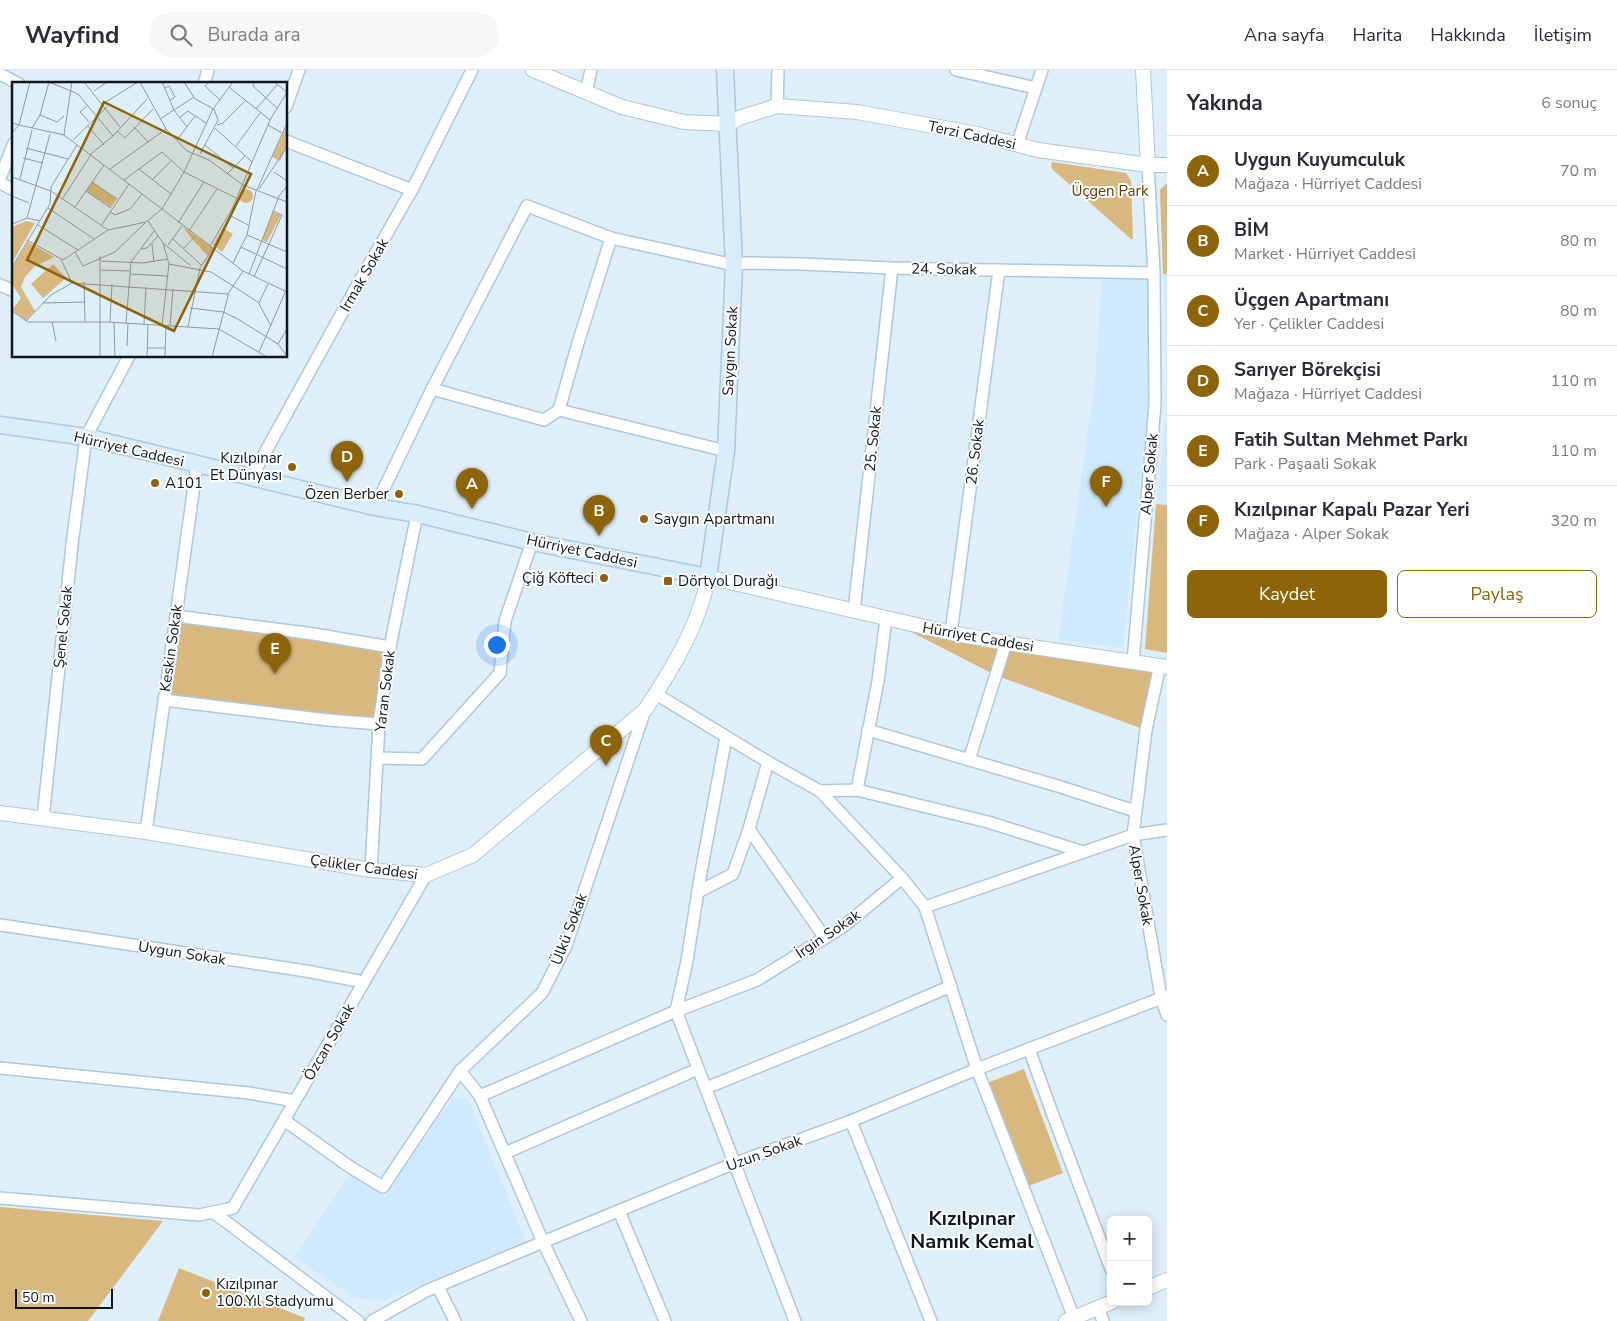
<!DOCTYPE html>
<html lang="tr">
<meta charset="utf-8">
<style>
body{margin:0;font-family:"Nunito Sans",sans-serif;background:#f7f7f7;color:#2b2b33}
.controls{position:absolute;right:15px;bottom:15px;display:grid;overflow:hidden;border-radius:8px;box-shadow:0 2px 12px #0003}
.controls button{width:45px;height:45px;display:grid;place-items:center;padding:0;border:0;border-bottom:1px solid #e1e1e2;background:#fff;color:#2b2b33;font:25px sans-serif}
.scale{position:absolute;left:15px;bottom:12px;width:98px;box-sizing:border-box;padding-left:5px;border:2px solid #0e171e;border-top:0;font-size:14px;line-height:18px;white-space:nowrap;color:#0e171e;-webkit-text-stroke:4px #fff;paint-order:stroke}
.you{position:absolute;left:496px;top:574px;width:18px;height:18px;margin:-12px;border:4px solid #fff;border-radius:50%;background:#1a73e8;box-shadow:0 0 0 8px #1a73e833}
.badge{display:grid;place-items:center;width:32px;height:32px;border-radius:50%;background:#8d6408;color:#fff;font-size:16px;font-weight:700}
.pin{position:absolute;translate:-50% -41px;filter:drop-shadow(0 1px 2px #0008)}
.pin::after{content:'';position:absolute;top:26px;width:18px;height:15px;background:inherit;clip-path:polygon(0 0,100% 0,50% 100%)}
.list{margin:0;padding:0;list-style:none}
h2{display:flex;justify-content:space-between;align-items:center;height:65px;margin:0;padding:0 20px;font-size:21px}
h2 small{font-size:16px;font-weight:400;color:#7c7c81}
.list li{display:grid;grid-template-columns:32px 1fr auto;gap:15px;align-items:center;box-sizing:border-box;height:70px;padding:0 20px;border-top:1px solid #e1e1e2}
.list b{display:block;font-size:19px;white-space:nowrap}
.list p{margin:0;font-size:16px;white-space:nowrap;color:#7c7c81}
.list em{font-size:16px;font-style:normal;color:#7c7c81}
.actions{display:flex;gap:10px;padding:15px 20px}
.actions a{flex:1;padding:11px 0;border:1px solid #8d6408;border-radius:8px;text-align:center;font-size:18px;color:#8d6408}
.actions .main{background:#8d6408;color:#fff}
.icon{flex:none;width:28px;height:28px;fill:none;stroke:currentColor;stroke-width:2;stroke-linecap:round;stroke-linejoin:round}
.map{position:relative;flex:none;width:1167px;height:1251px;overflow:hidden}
header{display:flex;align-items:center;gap:30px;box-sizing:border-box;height:70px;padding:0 25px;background:#fff;border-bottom:1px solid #e1e1e2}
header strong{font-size:24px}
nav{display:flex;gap:28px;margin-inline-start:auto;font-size:18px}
.search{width:350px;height:45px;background:#f7f7f7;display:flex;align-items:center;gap:12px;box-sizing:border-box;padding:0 18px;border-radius:28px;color:#7c7c81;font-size:19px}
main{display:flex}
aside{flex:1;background:#fff}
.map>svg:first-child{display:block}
</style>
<header>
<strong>Wayfind</strong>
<div class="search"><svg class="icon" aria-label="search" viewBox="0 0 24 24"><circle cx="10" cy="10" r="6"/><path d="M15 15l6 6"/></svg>Burada ara</div>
<nav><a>Ana sayfa</a><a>Harita</a><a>Hakkında</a><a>İletişim</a></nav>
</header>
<main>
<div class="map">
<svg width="1167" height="1251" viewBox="0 0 1167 1251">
<rect width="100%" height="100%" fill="#dfeffa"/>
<g fill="#cfe9fd">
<path d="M1167 113V305L1160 120Z"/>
<path d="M1102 205 1148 207 1150 318 1123 578 1058 570 1095 310Z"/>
<path d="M1166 352H1167V435L1156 434Z"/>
<path d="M453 1027H467L526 1172 384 1230 355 1228 294 1187 350 1104 385 1127Z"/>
</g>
<g fill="#d9b87f">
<path d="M1052 92 1126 103 1131 111 1133 169H1131L1052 99 1051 95Z"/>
<path d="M1167 113V204H1163L1160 120Z"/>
<path d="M1156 434 1167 435V583L1145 579Z"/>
<path d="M886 549 1160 595 1146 660 995 605Z"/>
<path d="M178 551 385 579 374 651 166 628Z"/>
<path d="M1024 999 1063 1103 1026 1117 987 1013Z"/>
<path d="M0 1137 163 1151 88 1251H0Z"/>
<path d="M179 1198 305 1248 304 1251H158Z"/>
</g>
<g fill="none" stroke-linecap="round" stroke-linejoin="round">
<defs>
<g id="minor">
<path d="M956 0 1036 18"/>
<path d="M0 4 19 14"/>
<path d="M204 14 208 0"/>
<path d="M586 22 591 0"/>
<path d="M777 36 778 0"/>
<path d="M286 37 299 0"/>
<path d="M286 71 412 120"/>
<path d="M1017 75 1042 0"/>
<path d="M0 108 14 73"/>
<path d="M0 113 14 120"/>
<path d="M0 215 14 221"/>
<path d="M432 319 544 350 559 340 726 381"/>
<path d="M559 340 578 273 611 168"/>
<path d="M251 408 353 223 414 116 472 0"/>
<path d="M375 437 432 319 527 136 611 168 734 195 745 193 802 194 892 198 1154 203"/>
<path d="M854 541 892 198"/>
<path d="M176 546 314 564 390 577"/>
<path d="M951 563 999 200"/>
<path d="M1133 592 1155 334 1154 203 1148 95"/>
<path d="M1160 595 1146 660 1133 765 1161 927 1167 945"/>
<path d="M656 624 768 692 820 721 902 808 925 837 977 999 1074 1248"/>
<path d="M164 630 328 650 379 654"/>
<path d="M868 660 1061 717 1135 741"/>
<path d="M726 667 700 808 687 891 676 941 795 1251"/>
<path d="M378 688 422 689 500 603 505 551 532 472"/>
<path d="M969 690 1006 573"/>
<path d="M857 720 878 611 886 549"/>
<path d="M820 721 857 720 988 752 1083 782"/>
<path d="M43 748 72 475 86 367 129 286"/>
<path d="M749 759 825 868"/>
<path d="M146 762 197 394"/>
<path d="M371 800 379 654 390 577 415 454 418 444"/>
<path d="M698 822 733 804 749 759 768 692"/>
<path d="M925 837 1133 765 1167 760"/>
<path d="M0 855 306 901 364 912"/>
<path d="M1029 979 1054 1048 1111 1199"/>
<path d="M0 998 249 1023 295 1031"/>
<path d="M460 1001 480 1026 543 1172 581 1251"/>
<path d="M706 1018 854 958 951 916"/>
<path d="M480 1026 676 941 757 910 844 856 902 808"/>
<path d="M284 1050 350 1097 383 1117 460 1001 542 923 566 876 645 640"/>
<path d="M851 1051 931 1251"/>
<path d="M505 1083 698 999"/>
<path d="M0 1128 199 1145 233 1138 426 805"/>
<path d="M619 1141 665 1251"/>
<path d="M213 1142 358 1251"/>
<path d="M438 1217 455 1251"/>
<path d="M1098 1238 1103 1251"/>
<path d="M372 1251 426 1221 543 1172 725 1097 851 1051 977 999 1167 926"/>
</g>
<g id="tertiary">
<path d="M533 0 622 37 684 52 728 54 739 48 777 36 857 42 977 64 1038 80 1148 95H1167"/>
<path d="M1143 0 1148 95"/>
<path d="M0 743 146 762 371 800 426 805 473 785 645 640C671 601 700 554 708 507L951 563 1006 573 1167 597"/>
<path d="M1148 1218 1167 1210"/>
<path d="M1066 1251 1112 1232"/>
</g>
<path id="secondary" d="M0 355 86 367 375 437 418 444 532 472 708 507 726 381 734 195 725 0"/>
</defs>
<use href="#minor" stroke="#aec7da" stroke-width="14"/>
<use href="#tertiary" stroke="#aec7da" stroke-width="16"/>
<use href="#secondary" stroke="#aec7da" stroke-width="19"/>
<use href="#minor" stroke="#fff" stroke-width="11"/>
<use href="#tertiary" stroke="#fff" stroke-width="14"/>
<use href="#secondary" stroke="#d8eefd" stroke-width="16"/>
</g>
<g fill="#8d6408" stroke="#fff" stroke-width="2">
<circle cx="292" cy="397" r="5"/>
<circle cx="155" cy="413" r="5"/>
<circle cx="399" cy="424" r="5"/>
<circle cx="644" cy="449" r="5"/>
<circle cx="604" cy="508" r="5"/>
<rect x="663" y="506" width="10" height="10" rx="2.5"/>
<circle cx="206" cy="1223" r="5"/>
</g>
<g text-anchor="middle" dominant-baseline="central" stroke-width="4" stroke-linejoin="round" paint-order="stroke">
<g font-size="15" fill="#0e171e" stroke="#fff">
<text transform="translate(972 65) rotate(12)">Terzi Caddesi</text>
<text transform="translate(944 199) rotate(1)">24. Sokak</text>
<text transform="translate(364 205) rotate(-60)">Irmak Sokak</text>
<text transform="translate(730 281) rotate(-87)">Saygın Sokak</text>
<text transform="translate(873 369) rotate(-84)">25. Sokak</text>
<text transform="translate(129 379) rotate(13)">Hürriyet Caddesi</text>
<text transform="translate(975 382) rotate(-83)">26. Sokak</text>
<text transform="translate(1149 404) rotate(-85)">Alper Sokak</text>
<text transform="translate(582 481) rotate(12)">Hürriyet Caddesi</text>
<text transform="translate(63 557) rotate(-84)">Şenel Sokak</text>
<text transform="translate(978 567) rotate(10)">Hürriyet Caddesi</text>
<text transform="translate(171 578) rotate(-82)">Keskin Sokak</text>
<text transform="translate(385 621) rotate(-83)">Yaran Sokak</text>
<text transform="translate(364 797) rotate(8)">Çelikler Caddesi</text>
<text transform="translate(1141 815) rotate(80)">Alper Sokak</text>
<text transform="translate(569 859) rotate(-69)">Ülkü Sokak</text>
<text transform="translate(828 864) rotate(-34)">İrgin Sokak</text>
<text transform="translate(182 883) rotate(9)">Uygun Sokak</text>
<text transform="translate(329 972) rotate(-60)">Özcan Sokak</text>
<text transform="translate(764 1083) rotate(-20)">Uzun Sokak</text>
</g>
<g font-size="15" fill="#5d4107" stroke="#fff">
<text x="1110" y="121">Üçgen Park</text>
</g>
<g font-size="15" fill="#0e171e" stroke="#fff" text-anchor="start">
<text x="282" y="388" text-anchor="end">Kızılpınar<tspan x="282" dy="17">Et Dünyası</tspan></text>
<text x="165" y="413">A101</text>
<text x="389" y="424" text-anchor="end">Özen Berber</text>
<text x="654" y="449">Saygın Apartmanı</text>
<text x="594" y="508" text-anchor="end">Çiğ Köfteci</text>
<text x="678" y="511">Dörtyol Durağı</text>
<text x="216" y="1214">Kızılpınar<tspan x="216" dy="17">100.Yıl Stadyumu</tspan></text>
</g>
<g font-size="20" font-weight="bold" fill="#0e171e" stroke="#fff">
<text x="972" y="1148">Kızılpınar<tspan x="972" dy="23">Namık Kemal</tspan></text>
</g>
</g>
<g transform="translate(12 12)">
<rect width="275" height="275" fill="#dfeffa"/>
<path d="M275 43V64L268 79 260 75ZM80 100 105 117 99 125 74 109ZM227 114a7 7 0 1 1 14 0a7 7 0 1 1-14 0ZM261 130 269 133 255 160 250 158ZM14 139 23 141 0 181V145ZM170 144 201 166 196 174 180 157ZM211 146 221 152 210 170 201 163ZM16 160 42 175 22 185 13 195 9 205 23 229 14 238 0 228 9 216 0 202V186ZM41 182 54 196 31 216 19 202Z" fill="#d9b87f"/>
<path fill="none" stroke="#8b99a2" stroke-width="1" d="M37 0 66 12 101 54M72 0 108 45M128 0 154 47 175 69 197 78 231 103 275 120M150 0 162 28 175 45M172 0 183 17 202 27 206 38 188 72M197 0 193 4 208 18M242 0 241 4 265 26M262 0 275 10M217 5 258 38M153 6 157 4 163 15 158 18M82 9 95 0M92 21 126 0M75 24 68 30 77 40M244 27 265 3M28 33 45 40 52 34M167 36 176 29 194 41M148 37 182 15M0 41 7 43 18 0M75 43 92 63M205 43 211 41 233 19M256 43 270 51M122 45 136 60M20 46 28 33 37 0M203 46 240 80M105 49 113 56 141 27M0 51 7 43 52 53 150 127 172 90 201 27 221 0M52 53 60 0M61 58 95 25M165 58 183 34M193 63 221 86M224 64 248 31M14 66 56 77M11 76 31 81M98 87 154 47M127 87 159 112M262 90 275 99M215 92 233 74M0 95 39 109 96 148 134 140 150 127 231 189 275 210M8 97 20 48M141 97 159 79M112 98 150 70 172 90 224 116M80 100 105 117M247 107 275 65M245 108 275 41M74 109 99 126M0 114 17 121M51 116 80 71 101 54 135 17M63 125 92 83M36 126 82 157M98 130 103 133 118 127 130 112M217 133 236 143M15 136 38 52M136 139 151 161 157 182 150 243M166 141 192 100M0 142 15 136 28 139M26 143 66 168M89 144 117 102M177 149 205 107M235 153 275 170M161 157 189 183M15 158 51 178 96 148M151 161 179 184M140 162 142 180M156 163 170 144M198 164 220 127 258 38 275 10M229 165 275 187M129 167 135 166 146 154M171 167 183 154M63 170 71 184 103 170 133 141M88 174V275M49 177 60 201M89 179 131 181 156 177M221 181 235 153 244 109M157 182 199 190 246 220 259 244M0 185 38 122 39 105 65 63M89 188 118 189M118 192 155 194M237 192 267 114 275 104M242 195 270 133 261 129M72 200 73 239M31 221 72 220M247 221 256 202M178 226 211 230 224 236 266 262 275 274M0 229 16 240H96L207 247 255 275M14 239 39 213 60 201 216 212M40 240 44 259M98 240 100 202M102 240 103 275M114 241 119 180 142 149M132 242 134 205M158 244 161 207M176 245 188 186 201 166M266 262 275 247M115 264 116 241M136 266H153M247 270 275 206M135 275 136 242M153 275 154 244M200 275 217 210 231 189"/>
<path fill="#8d6408" fill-opacity="0.15" stroke="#8d6408" stroke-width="2.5" d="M92 20 239 92 162 249 15 178Z"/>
<rect width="275" height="275" fill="none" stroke="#0e171e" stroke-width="2.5"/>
</g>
</svg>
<div class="controls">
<button>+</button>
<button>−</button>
</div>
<div class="scale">50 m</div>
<div class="you"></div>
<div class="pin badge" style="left:472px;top:439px">A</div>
<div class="pin badge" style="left:599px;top:466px">B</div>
<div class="pin badge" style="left:606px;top:696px">C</div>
<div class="pin badge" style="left:347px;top:412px">D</div>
<div class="pin badge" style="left:275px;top:604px">E</div>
<div class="pin badge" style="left:1106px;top:437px">F</div>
</div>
<aside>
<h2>Yakında<small>6 sonuç</small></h2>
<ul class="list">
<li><span class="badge">A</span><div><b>Uygun Kuyumculuk</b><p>Mağaza · Hürriyet Caddesi</p></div><em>70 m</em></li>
<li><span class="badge">B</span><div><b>BİM</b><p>Market · Hürriyet Caddesi</p></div><em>80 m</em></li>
<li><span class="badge">C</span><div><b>Üçgen Apartmanı</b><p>Yer · Çelikler Caddesi</p></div><em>80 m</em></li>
<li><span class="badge">D</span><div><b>Sarıyer Börekçisi</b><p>Mağaza · Hürriyet Caddesi</p></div><em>110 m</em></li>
<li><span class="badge">E</span><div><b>Fatih Sultan Mehmet Parkı</b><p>Park · Paşaali Sokak</p></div><em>110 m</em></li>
<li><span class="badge">F</span><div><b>Kızılpınar Kapalı Pazar Yeri</b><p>Mağaza · Alper Sokak</p></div><em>320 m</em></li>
</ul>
<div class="actions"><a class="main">Kaydet</a><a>Paylaş</a></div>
</aside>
</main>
